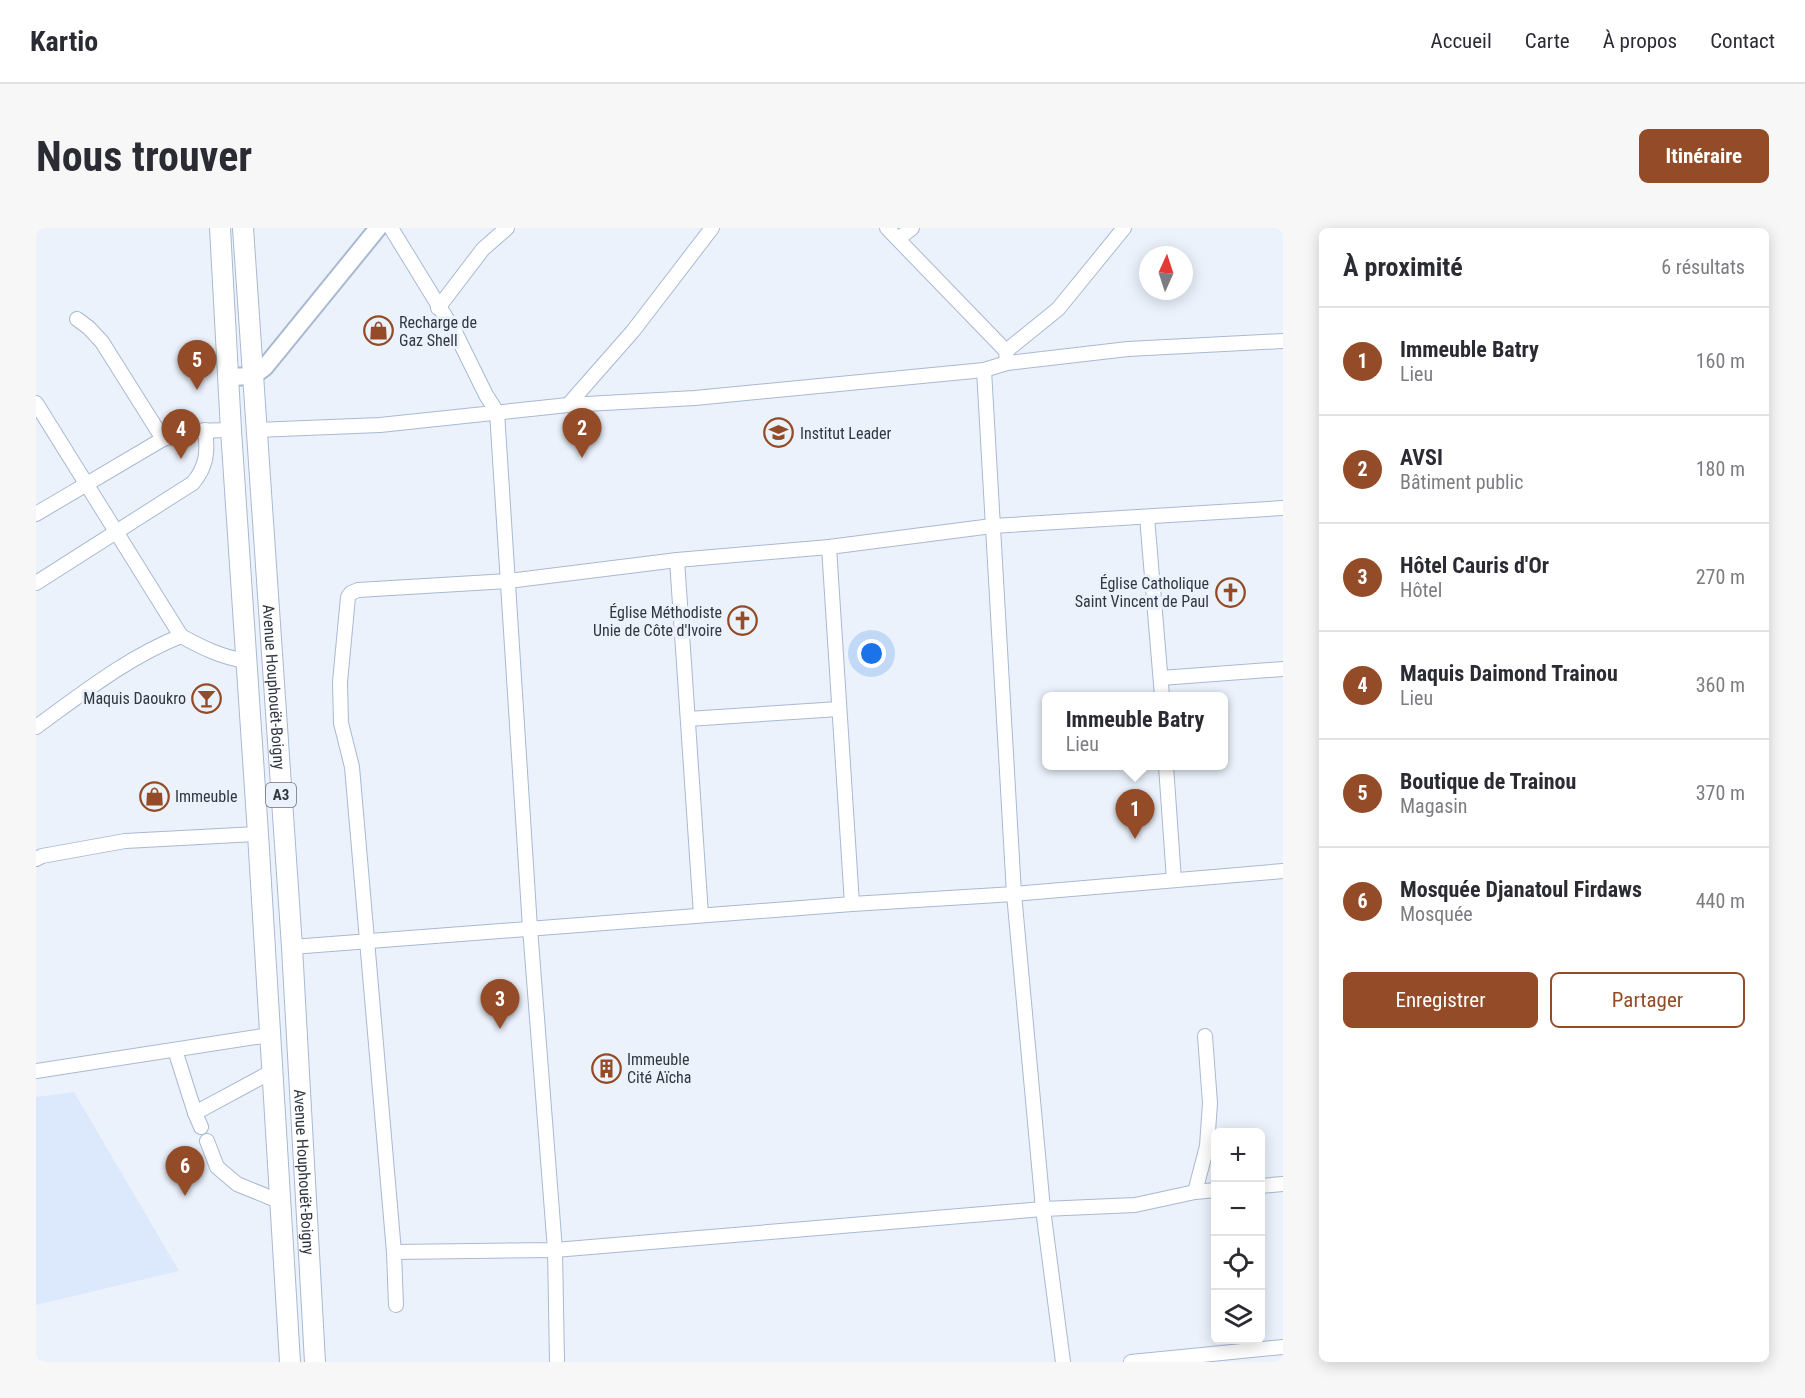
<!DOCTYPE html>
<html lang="fr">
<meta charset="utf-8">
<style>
body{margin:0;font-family:"Roboto Condensed",sans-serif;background:#f7f7f7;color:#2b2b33}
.controls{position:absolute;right:18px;bottom:18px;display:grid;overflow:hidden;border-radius:9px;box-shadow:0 3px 15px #0003}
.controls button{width:54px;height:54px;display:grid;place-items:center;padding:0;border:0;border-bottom:2px solid #e1e1e2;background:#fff;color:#2b2b33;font:30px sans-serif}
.compass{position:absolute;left:1103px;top:18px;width:54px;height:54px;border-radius:50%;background:#fff;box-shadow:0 3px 15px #0003;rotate:3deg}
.you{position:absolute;left:836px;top:426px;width:21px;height:21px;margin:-15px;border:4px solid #fff;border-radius:50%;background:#1a73e8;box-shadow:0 0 0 9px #1a73e833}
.badge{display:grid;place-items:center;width:39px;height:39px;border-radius:50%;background:#934c27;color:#fff;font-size:20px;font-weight:700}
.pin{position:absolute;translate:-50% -50px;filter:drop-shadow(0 2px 3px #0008)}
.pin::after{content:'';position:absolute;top:32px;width:21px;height:18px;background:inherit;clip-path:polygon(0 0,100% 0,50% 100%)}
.popup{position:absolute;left:1006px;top:464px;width:186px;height:78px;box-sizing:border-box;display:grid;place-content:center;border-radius:9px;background:#fff;filter:drop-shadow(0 2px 4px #0005);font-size:20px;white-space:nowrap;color:#7c7c81}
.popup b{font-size:22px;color:#2b2b33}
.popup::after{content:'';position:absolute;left:50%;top:100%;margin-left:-12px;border:12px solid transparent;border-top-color:#fff}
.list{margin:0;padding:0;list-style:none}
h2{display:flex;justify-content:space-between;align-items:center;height:78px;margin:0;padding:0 24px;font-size:26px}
h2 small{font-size:20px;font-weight:400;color:#7c7c81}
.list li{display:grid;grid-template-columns:39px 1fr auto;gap:18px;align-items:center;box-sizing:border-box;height:108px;padding:0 24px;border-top:2px solid #e1e1e2}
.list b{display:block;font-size:22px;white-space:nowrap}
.list p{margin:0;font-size:20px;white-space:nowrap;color:#7c7c81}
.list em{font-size:20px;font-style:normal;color:#7c7c81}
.actions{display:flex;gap:12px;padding:18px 24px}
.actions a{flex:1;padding:14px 0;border:2px solid #934c27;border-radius:9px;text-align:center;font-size:21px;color:#934c27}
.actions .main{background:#934c27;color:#fff}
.icon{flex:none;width:33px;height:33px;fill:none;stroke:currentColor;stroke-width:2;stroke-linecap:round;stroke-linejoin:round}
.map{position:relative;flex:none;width:1247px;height:1134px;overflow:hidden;border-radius:9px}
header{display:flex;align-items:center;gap:36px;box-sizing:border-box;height:84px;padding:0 30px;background:#fff;border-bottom:2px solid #e1e1e2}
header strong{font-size:28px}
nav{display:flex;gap:33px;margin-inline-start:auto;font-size:21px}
.intro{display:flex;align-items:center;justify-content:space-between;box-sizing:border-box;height:144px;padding:0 36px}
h1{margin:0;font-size:42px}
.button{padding:15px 27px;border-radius:9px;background:#934c27;color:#fff;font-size:21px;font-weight:700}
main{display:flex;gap:36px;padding:0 36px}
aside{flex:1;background:#fff;border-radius:9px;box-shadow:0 3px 15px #0003}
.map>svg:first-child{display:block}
</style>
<header>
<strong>Kartio</strong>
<nav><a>Accueil</a><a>Carte</a><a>À propos</a><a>Contact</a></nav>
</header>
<div class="intro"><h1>Nous trouver</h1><a class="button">Itinéraire</a></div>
<main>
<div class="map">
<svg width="1247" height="1134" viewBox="0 0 1247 1134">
<rect width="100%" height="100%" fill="#ebf2fc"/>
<path fill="#dce9fc" d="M38 864 143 1043 0 1077V869Z"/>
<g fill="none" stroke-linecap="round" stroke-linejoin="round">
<defs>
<g id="minor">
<path d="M355 0 420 106 450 167 461 184 494 700 519 1022 521 1134"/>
<path d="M851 0 970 123 971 135"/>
<path d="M862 11 876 0"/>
<path d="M402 80 447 21 471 0"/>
<path d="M41 91 53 100 66 114 127 211"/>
<path d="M970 123 1022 81 1088 0"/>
<path d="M948 142 978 666 1007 981 1027 1134"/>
<path d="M0 175 145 408C167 420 185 429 210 433"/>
<path d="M532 177 597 103 676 0"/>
<path d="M220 202 344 197 532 177 659 170 948 142 971 135 1092 121 1247 113"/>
<path d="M0 286 127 211 154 203 195 202"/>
<path d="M1111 289 1126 468"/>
<path d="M793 319 816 676"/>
<path d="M641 332 665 687"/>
<path d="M0 355 157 255C171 238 172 223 169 202"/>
<path d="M1125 450 1247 441"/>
<path d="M652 491 803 481"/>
<path d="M0 499C47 465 92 429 145 408"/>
<path d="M1130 538 1138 652"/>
<path d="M0 631 6 628 89 613 222 606"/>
<path d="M256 719 816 676 978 666 1247 643"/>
<path d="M139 822 159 885"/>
<path d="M0 843 233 807"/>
<path d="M165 899 159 885 235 844"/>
<path d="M171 913 181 939 201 956 245 974"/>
<path d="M1224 958 1247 956"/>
<path d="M1159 964 1171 918 1174 875 1169 808"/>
<path d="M358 1024 519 1022 1007 981 1099 977 1159 964 1180 962"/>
<path d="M360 1077 358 1024 316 539 305 495 304 454 312 369 315 365 322 362 472 353 641 332 793 319 956 298 1247 280"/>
<path d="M1095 1134 1247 1119"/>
</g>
<path id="major" d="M193 149 217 148 229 139 342 0"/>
<g id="highway">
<path d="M184 0 195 202 222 606 254 1134"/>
<path id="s1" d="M207 0 256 719 279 1134"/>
</g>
</defs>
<use href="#minor" stroke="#a9b9d1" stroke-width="16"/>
<use href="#major" stroke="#a9b9d1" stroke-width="20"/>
<use href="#highway" stroke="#a9b9d1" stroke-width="22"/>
<use href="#minor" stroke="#fff" stroke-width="14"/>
<use href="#major" stroke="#fff" stroke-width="16"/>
<use href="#highway" stroke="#fff" stroke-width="20"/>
</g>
<defs>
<symbol id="shop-ring" viewBox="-11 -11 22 22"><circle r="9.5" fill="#ebf2fc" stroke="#934c27" stroke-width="1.5"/><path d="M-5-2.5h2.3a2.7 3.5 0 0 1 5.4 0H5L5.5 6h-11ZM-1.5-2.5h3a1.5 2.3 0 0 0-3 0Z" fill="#934c27"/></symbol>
<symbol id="university-ring" viewBox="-11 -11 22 22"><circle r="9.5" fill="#ebf2fc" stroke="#934c27" stroke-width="1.5"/><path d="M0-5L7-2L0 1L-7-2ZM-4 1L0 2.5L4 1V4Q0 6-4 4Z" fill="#934c27"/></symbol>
<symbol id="church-ring" viewBox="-11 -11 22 22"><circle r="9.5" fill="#ebf2fc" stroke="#934c27" stroke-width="1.5"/><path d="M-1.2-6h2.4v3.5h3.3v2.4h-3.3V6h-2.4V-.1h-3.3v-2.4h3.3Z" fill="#934c27"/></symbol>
<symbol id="bar-ring" viewBox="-11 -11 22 22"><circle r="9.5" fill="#ebf2fc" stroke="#934c27" stroke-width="1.5"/><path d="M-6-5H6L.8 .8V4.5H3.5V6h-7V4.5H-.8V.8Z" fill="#934c27"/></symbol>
<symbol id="building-ring" viewBox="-11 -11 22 22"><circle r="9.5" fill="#ebf2fc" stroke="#934c27" stroke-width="1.5"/><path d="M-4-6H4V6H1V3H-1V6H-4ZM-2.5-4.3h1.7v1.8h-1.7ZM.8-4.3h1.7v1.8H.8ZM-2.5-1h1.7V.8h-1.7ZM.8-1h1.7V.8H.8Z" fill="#934c27"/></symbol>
</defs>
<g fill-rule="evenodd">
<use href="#shop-ring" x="326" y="86" width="33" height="33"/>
<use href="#university-ring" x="726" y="188" width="33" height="33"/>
<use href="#church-ring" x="1178" y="348" width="33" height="33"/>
<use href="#church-ring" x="690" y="376" width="33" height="33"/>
<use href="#bar-ring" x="154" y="454" width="33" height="33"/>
<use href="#shop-ring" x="102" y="552" width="33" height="33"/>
<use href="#building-ring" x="554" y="824" width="33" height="33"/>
</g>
<g text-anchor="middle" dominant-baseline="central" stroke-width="6" stroke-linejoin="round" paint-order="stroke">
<rect fill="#ebf2fc" stroke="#696f79" stroke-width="1.5" x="230" y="555" width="30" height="24" rx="4.5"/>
<g font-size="15" font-weight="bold" fill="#313741">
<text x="245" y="567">A3</text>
</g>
<g font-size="16" fill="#313741" stroke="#ebf2fc" text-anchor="start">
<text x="363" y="94">Recharge de<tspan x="363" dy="18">Gaz Shell</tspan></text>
<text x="764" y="205">Institut Leader</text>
<text x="1173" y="355" text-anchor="end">Église Catholique<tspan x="1173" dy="18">Saint Vincent de Paul</tspan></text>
<text x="686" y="384" text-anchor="end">Église Méthodiste<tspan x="686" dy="18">Unie de Côte d'Ivoire</tspan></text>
<text x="150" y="470" text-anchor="end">Maquis Daoukro</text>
<text x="139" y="568">Immeuble</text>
<text x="591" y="831">Immeuble<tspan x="591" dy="18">Cité Aïcha</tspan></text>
</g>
<g font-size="16" fill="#313741" stroke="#ebf2fc">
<text stroke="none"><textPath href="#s1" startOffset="460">Avenue Houphouët-Boigny</textPath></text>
<text stroke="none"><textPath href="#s1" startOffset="946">Avenue Houphouët-Boigny</textPath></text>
</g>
</g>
</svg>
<div class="controls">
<button>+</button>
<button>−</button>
<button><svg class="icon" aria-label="locate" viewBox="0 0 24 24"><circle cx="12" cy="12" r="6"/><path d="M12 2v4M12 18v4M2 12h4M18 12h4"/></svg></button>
<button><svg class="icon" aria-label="layers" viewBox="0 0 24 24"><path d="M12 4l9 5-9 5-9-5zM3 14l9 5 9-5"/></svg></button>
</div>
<svg class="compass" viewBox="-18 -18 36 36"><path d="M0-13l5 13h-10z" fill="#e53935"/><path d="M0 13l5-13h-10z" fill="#7c7c81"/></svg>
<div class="you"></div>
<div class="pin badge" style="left:1099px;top:611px">1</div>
<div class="popup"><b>Immeuble Batry</b>Lieu</div>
<div class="pin badge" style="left:546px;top:230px">2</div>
<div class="pin badge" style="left:464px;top:801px">3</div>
<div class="pin badge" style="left:145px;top:231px">4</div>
<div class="pin badge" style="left:161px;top:162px">5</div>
<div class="pin badge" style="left:149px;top:968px">6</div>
</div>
<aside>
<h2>À proximité<small>6 résultats</small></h2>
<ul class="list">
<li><span class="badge">1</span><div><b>Immeuble Batry</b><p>Lieu</p></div><em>160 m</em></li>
<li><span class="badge">2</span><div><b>AVSI</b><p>Bâtiment public</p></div><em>180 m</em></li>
<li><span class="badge">3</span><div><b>Hôtel Cauris d'Or</b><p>Hôtel</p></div><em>270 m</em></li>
<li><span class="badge">4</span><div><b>Maquis Daimond Trainou</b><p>Lieu</p></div><em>360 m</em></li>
<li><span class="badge">5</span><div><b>Boutique de Trainou</b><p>Magasin</p></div><em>370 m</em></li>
<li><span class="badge">6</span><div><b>Mosquée Djanatoul Firdaws</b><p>Mosquée</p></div><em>440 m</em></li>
</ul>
<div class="actions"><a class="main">Enregistrer</a><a>Partager</a></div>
</aside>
</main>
